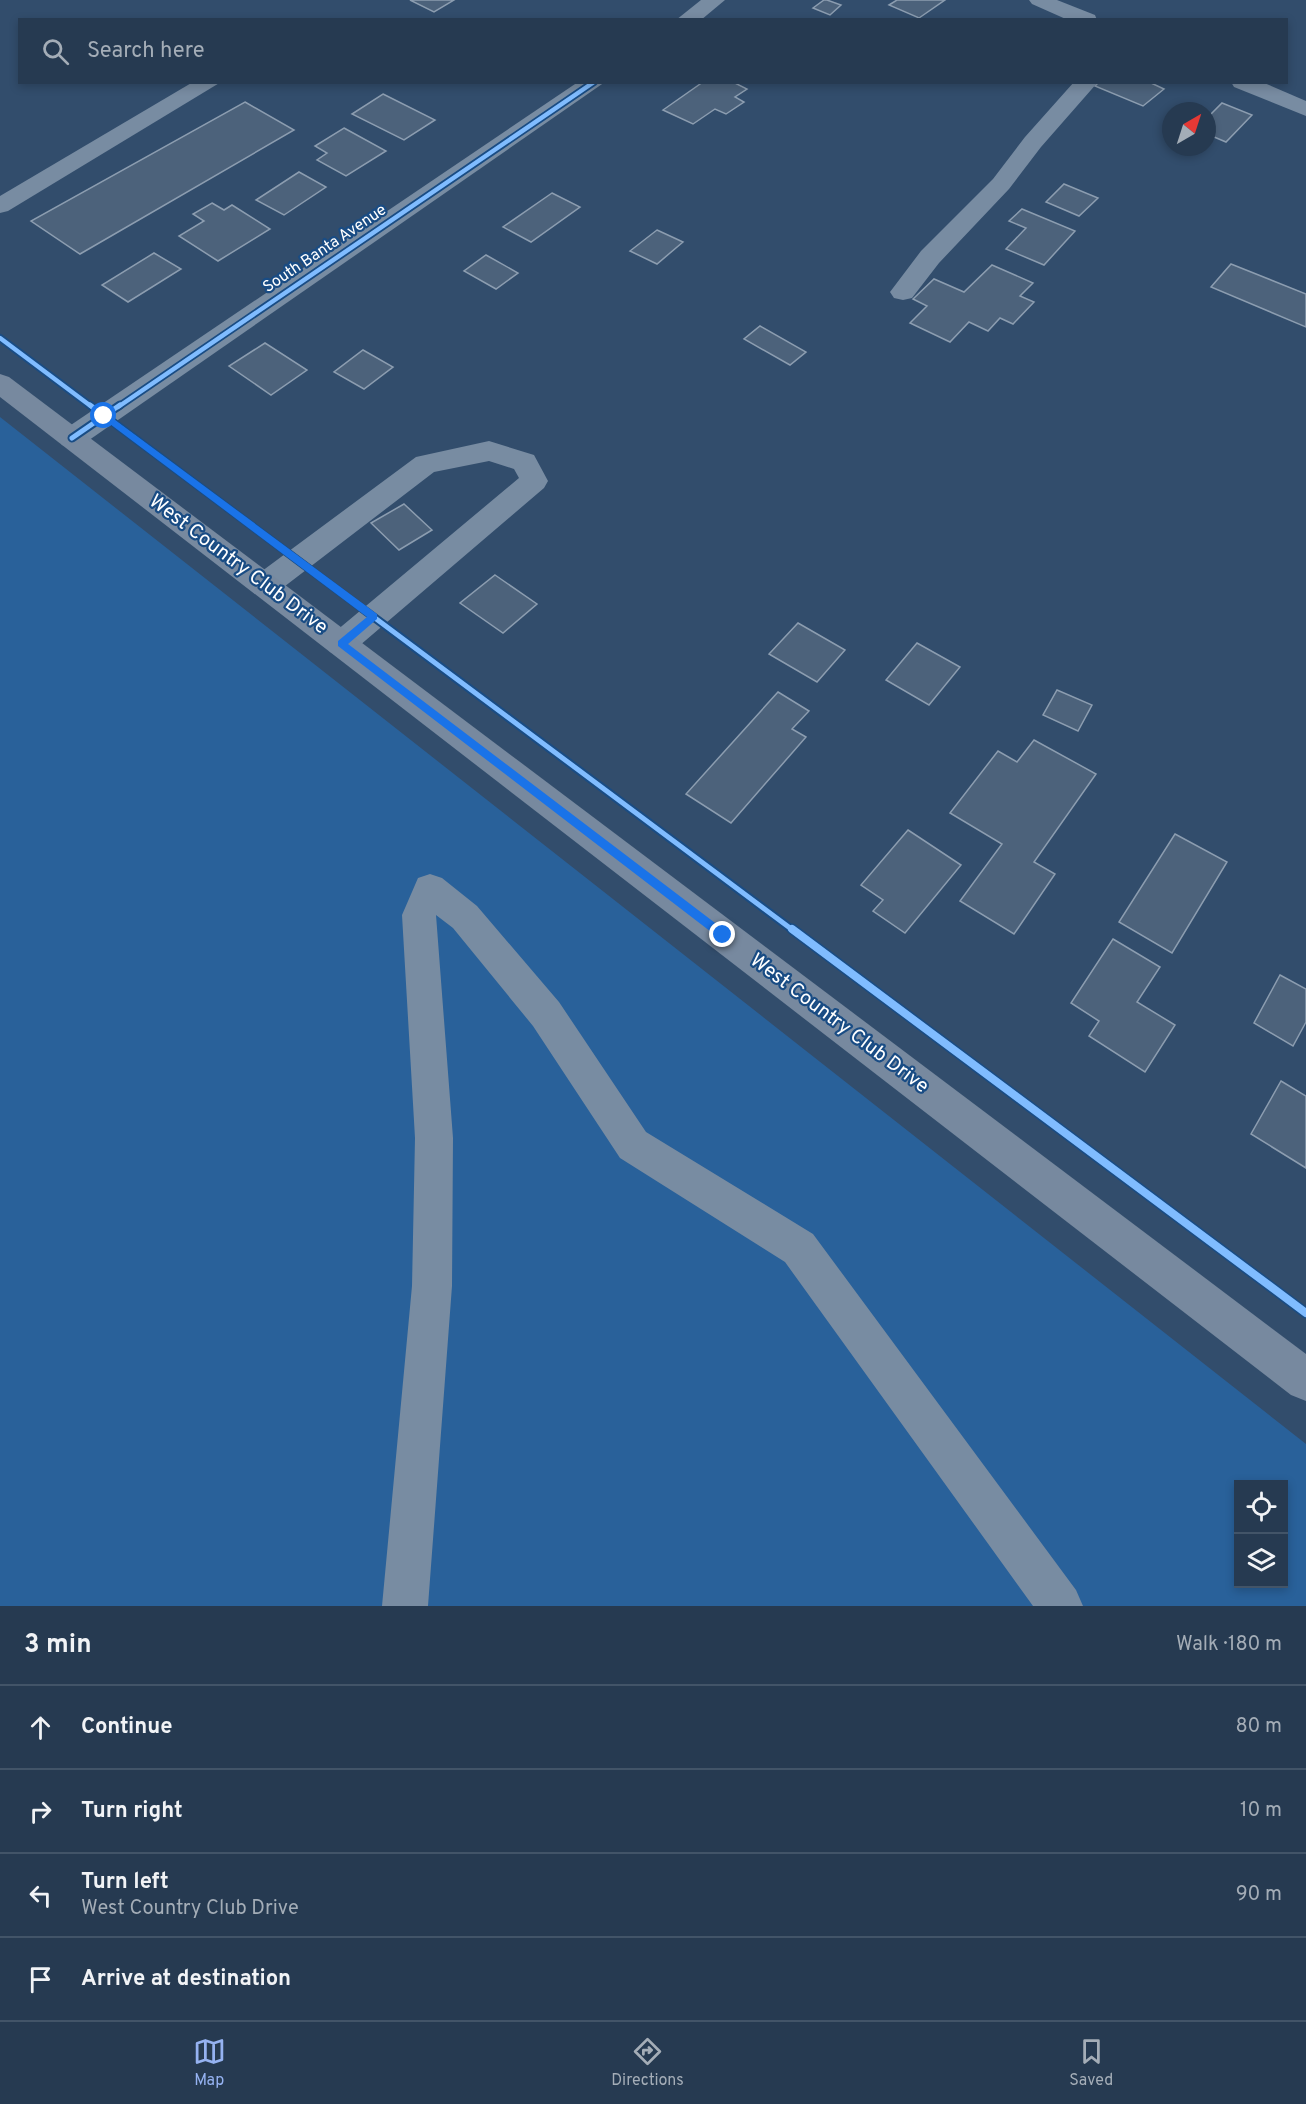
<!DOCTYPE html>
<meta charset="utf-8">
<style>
body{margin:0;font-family:Overpass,sans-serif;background:#2e4158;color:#f1f3f6}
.controls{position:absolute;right:18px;bottom:18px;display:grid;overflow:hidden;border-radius:0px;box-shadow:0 3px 9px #0003}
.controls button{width:54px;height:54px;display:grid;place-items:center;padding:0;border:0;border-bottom:2px solid #425468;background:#263a51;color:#f1f3f6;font:30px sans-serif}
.compass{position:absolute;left:1162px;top:102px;width:54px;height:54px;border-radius:50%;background:#263a51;box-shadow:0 3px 9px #0003;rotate:39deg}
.stop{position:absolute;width:18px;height:18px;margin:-14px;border:4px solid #1a73e8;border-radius:50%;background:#fff}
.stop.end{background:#1a73e8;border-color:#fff;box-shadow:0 2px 6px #0008}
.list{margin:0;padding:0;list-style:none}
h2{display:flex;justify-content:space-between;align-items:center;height:78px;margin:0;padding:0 24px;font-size:26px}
h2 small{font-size:20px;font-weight:400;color:#a4adb7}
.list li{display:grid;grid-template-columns:39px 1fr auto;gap:18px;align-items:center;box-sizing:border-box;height:84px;padding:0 24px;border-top:2px solid #425468}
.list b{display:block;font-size:22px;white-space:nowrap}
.list p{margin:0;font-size:20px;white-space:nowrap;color:#a4adb7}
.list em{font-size:20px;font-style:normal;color:#a4adb7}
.icon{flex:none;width:33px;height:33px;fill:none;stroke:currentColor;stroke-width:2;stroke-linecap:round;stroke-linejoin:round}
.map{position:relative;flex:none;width:1306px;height:1606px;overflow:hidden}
.search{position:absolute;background:#263a51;box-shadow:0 3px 9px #0003;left:18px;right:18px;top:18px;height:66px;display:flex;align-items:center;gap:15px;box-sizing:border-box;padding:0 21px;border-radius:0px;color:#a4adb7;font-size:22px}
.sheet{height:414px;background:#263a51}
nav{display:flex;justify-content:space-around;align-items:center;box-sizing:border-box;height:84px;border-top:2px solid #425468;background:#263a51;font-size:16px;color:#a4adb7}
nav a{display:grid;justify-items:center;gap:3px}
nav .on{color:#95b2f1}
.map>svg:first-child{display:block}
</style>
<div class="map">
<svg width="1306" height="1606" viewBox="0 0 1306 1606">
<rect width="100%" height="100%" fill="#324d6c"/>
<path fill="#29619a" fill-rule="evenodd" d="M0 417 1306 1444V1606H0ZM1238 1484H1284V1584H1238Z"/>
<g fill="#4c627b" stroke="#8c9db0" stroke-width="1.5">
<path d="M410 0H454L434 12Z"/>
<path d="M824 0H827L841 5 830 15 813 8Z"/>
<path d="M897 0H945L919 18 889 5Z"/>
<path d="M703 82H733L747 89 735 97 744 102 726 114 715 109 693 124 663 110Z"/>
<path d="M1099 82H1149L1164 89 1143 106 1095 86Z"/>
<path d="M383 94 435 120 404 140 352 114Z"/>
<path d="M245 102 294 130 80 254 31 221Z"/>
<path d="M1222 103 1252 115 1226 142 1207 134V118Z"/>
<path d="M344 128 386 151 346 176 317 160 327 153 315 146Z"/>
<path d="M299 172 326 187 284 215 256 200Z"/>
<path d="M1064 184 1098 198 1079 216 1046 202Z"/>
<path d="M552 193 580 207 531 242 503 227Z"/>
<path d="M212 203 224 210 232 205 270 229 218 261 179 236 204 221 193 214Z"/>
<path d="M1022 209 1075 231 1044 265 1006 249 1026 228 1009 221Z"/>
<path d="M657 230 683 242 657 264 630 251Z"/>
<path d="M154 253 181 269 128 302 102 285Z"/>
<path d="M486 255 518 273 496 289 464 271Z"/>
<path d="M1231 264 1306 294V327L1211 287Z"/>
<path d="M992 265 1033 283 1020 296 1034 302 1013 324 1000 318 988 331 969 322 950 342 910 323 927 306 913 299 934 279 964 292Z"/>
<path d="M760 326 806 352 790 365 744 339Z"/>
<path d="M265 343 307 370 271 395 229 366Z"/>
<path d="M363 350 393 367 364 389 334 372Z"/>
<path d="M404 504 432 530 399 550 371 523Z"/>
<path d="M495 575 537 604 503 633 460 603Z"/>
<path d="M798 623 845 650 817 682 769 654Z"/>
<path d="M917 643 960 667 929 705 886 680Z"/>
<path d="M1057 690 1092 705 1078 731 1043 715Z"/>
<path d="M778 692 809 711 792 729 806 737 731 823 686 794Z"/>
<path d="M1034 740 1096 774 1034 862 1055 874 1014 934 960 901 1002 844 950 813 998 751 1017 762Z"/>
<path d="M908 830 961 865 905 933 873 911 883 900 861 885Z"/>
<path d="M1175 834 1227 862 1172 953 1119 922Z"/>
<path d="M1113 939 1160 967 1137 1002 1175 1025 1145 1072 1089 1036 1099 1021 1071 1003Z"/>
<path d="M1280 975 1306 989V1022L1293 1046 1254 1023Z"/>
<path d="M1281 1081 1306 1096V1168L1251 1134Z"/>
</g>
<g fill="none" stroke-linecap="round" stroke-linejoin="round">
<g fill="#788ca2" fill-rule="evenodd">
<path d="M701 0H725L701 20H676Z"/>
<path d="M1029 0H1057L1095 15 1097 20H1068L1032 4Z"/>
<path d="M193 82H221L8 211 0 213V196Z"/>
<path d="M578 82H605L82 445 72 448 62 445 58 438 62 431Z"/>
<path d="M1074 82H1098L1041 147 1009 189 939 263 912 298 903 300 894 298 890 292 921 251 993 179 1025 137Z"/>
<path d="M1231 82H1262L1306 101V116L1234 87Z"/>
<path d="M489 441 534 455 548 481 544 488 352 652 341 656 330 652 326 644 330 636 519 478 514 469 489 461 434 472 276 593 265 596 254 593 250 585 254 577 416 457Z"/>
<path d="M430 874 442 878 477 906 559 1002 646 1132 813 1234 1076 1590 1083 1606H1033L785 1262 620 1158 533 1026 453 928 436 915 453 1138 452 1286 428 1606H382L412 1286 415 1138 402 915 418 878Z"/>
</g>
<path fill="#77899f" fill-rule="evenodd" d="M0 374 9 377 1306 1354V1401L1291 1395 0 397Z"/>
<defs>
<g id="cycleway-far2">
<path d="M0 338 92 407"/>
<path d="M118 407 594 82"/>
</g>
<g id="cycleway-far1">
<path d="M90 405 794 931"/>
<path d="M72 438 120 405"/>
</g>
<path id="cycleway" d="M792 929 1306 1313"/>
</defs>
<use href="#cycleway-far2" stroke="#194c84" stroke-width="8"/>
<use href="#cycleway-far1" stroke="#194c84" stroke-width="9"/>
<use href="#cycleway" stroke="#194c84" stroke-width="11"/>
<use href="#cycleway-far2" stroke="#80bcff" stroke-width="4.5"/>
<use href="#cycleway-far1" stroke="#80bcff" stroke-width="5"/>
<use href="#cycleway" stroke="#80bcff" stroke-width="8"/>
</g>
<path fill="#1a73e8" d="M102 414H107L377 614V619L348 644 727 932V938H719L338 646V641L367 617 102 418Z"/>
<g text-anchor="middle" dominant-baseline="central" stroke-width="4.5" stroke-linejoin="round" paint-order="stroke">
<g font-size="16" fill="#fff" stroke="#194c84">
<text transform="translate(325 249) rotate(-34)">South Banta Avenue</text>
</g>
<g font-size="20" fill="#fff" stroke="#194c84">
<text transform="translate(238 565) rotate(37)">West Country Club Drive</text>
<text transform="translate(839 1024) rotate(37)">West Country Club Drive</text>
</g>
</g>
</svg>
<div class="controls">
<button><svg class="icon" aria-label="locate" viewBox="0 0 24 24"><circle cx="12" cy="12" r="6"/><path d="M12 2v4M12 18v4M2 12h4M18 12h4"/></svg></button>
<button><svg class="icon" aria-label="layers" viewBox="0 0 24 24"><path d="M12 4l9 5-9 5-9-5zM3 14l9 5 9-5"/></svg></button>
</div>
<svg class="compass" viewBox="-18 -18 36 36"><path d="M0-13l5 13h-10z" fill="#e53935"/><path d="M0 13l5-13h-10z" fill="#a4adb7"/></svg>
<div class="stop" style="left:104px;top:416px"></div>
<div class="stop end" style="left:723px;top:935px"></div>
<div class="search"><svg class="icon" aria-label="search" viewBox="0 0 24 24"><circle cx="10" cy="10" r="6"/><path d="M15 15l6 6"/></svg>Search here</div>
</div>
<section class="sheet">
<h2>3 min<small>Walk · 180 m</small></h2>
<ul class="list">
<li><svg class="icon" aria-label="ahead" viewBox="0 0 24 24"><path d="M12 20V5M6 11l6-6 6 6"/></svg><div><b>Continue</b></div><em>80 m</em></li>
<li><svg class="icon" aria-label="right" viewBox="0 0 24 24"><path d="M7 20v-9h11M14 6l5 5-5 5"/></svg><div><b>Turn right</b></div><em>10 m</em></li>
<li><svg class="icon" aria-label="left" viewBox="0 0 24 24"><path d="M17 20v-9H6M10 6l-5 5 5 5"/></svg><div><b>Turn left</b><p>West Country Club Drive</p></div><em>90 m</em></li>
<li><svg class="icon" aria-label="arrive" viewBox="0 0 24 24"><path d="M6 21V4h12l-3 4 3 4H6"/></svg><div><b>Arrive at destination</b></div></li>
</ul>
</section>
<nav>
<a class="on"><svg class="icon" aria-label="map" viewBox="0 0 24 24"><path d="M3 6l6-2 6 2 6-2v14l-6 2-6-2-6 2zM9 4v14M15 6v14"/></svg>Map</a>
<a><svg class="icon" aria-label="directions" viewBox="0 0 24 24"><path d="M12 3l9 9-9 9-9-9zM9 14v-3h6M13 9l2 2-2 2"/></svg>Directions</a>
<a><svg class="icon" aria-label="saved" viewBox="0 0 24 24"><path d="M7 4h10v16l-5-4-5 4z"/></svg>Saved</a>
</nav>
